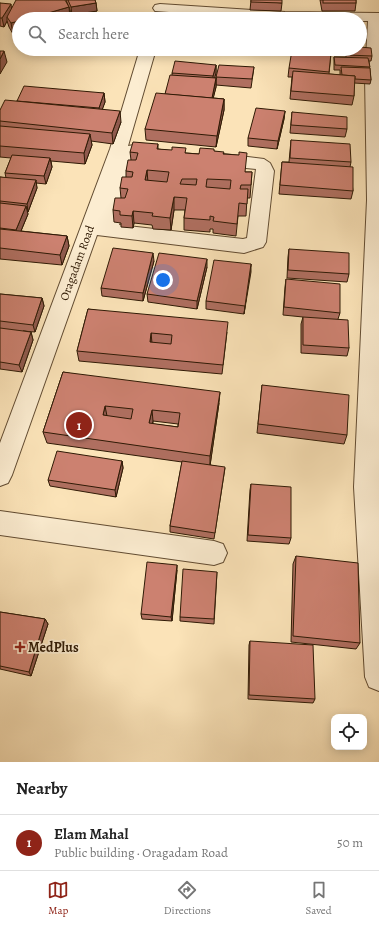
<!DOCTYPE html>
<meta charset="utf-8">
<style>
body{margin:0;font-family:Alegreya,serif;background:#f6f6f6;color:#222}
.controls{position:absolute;right:12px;bottom:12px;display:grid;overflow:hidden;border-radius:8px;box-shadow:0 2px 10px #0003}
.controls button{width:36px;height:36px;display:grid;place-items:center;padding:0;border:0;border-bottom:1px solid #e0e0e0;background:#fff;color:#222;font:20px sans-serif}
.you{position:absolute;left:163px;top:280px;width:14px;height:14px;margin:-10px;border:3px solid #fff;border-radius:50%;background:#1a73e8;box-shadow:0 0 0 6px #1a73e833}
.badge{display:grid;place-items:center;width:26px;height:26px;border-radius:50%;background:#8f2418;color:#fff;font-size:13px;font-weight:700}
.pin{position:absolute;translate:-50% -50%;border:2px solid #fff;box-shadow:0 1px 4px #0006}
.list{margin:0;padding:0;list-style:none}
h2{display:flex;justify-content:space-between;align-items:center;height:52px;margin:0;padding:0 16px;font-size:17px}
h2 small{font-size:13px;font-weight:400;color:#767676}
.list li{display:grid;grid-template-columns:26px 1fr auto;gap:12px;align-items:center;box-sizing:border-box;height:56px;padding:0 16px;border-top:1px solid #e0e0e0}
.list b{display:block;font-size:15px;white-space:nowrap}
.list p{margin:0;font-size:13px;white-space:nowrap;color:#767676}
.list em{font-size:13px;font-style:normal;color:#767676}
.icon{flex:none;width:22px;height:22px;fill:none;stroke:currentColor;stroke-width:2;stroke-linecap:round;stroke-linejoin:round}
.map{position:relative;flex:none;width:379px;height:762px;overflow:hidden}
.search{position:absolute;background:#fff;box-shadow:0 2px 10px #0003;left:12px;right:12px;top:12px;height:44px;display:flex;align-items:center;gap:10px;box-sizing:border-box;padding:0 14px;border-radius:22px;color:#767676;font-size:15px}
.sheet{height:108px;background:#fff}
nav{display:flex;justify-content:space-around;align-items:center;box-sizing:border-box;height:56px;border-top:1px solid #e0e0e0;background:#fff;font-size:11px;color:#767676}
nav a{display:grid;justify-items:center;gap:2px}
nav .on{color:#8f2418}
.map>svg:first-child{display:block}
</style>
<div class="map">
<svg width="379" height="762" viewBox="0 0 379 762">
<rect width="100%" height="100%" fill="#fbe3b8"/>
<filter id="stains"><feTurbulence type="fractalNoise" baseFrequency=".005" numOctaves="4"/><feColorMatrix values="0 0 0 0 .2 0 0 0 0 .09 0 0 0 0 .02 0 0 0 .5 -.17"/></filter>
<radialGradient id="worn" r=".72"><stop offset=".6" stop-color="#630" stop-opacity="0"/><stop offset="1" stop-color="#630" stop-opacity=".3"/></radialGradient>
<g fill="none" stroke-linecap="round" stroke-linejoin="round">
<defs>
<g id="street">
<path d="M160 4 285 12 379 13V691L369 687 365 677 354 487 367 200 365 76 368 21H360V19H265L155 11 153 8 155 5Z"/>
<path d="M140 49H156L128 146 134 145 140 146 143 150 119 225 243 239 247 238 256 169 216 165 210 163 207 159 210 155 216 153 264 159 270 163 274 171 266 242 263 247 244 253 97 235 12 475 8 483 0 486V443L110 149Z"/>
<path d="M0 511 214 541 223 544 227 553 223 562 214 565 0 535Z"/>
</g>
</defs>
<use href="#street" stroke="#624c32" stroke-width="2"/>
<use href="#street" fill="#fcedd1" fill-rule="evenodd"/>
</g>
<g fill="#af6f60" stroke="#2f1a05" fill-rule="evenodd">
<path d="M66 0H95L96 3 97 11 72 15Z"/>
<path d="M251 0 282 3 281 11 250 10Z"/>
<path d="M320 0H356V3L355 11H322Z"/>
<path d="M0 3 11 8 69 7 70 18 19 19V33L13 34 9 27 7 21 4 27 0 26Z"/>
<path d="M237 49H284L283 55 237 51Z"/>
<path d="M346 49H360L372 56 371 61H369L371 80 370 84 354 83V96L352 105 290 99 292 77H288L289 68 331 53 329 74 340 75V70H334V57H346Z"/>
<path d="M216 65V73L214 78H216V87L213 98 224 99V110L216 147 146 140 145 129 165 94 172 75V73Z"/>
<path d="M254 67 251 88 216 85V77Z"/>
<path d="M104 93 105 102 102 109 121 122 113 144 91 141 92 145 85 164 51 161 52 167 46 184 36 183 37 188 28 212H27L28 214 21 231 67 236 69 246 62 265 0 259V177L6 178 5 173 11 158 0 157V110L17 101Z"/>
<path d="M285 111 284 119 277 149 248 146V138Z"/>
<path d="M292 112 347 129 345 137 290 133Z"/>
<path d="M291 140 351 162 350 167 353 191 351 199 279 194 282 162H289Z"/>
<path d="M158 144V149L186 153 199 154 214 151 224 154 245 172H252L250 198H247L246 216H238L236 236 213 233V229H210V232L184 230V218L185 210H174L171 230 153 229 152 225 134 223 133 228 121 227V223L114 222 113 210 121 198 120 188 126 177V171L131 160 130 152Z"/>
<path d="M289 249 349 274 347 282 287 278 288 257Z"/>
<path d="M154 261 143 301 102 296 101 288Z"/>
<path d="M251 264 244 314 206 309V301Z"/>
<path d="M207 267 197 309 148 302 147 294Z"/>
<path d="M286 279 340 313 338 319 349 348 347 356 301 353V324L303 317 283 315 285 287Z"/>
<path d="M0 294 42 298 44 306 35 332 23 331 31 332 33 340 22 372 0 369Z"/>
<path d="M88 309 227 332 222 374 79 361 77 351Z"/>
<path d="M63 372 219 403 210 465 225 468 214 539 170 532V526L182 462 47 443 43 432ZM153 421 178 424V427L153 424Z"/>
<path d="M262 385 347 435 344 444 257 433Z"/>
<path d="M122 461 123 468 116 497 50 486 48 480Z"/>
<path d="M251 484 291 538 289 544 247 541 250 490Z"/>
<path d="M296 556 360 643 356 649 291 642 293 564Z"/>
<path d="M177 570 172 621 142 619 141 614Z"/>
<path d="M217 572 214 624 180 621V617Z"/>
<path d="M0 612 45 619 48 624 31 676 0 669Z"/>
<path d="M250 641 315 699 313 703 248 699 249 645Z"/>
</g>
<g fill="#8f5a4e" stroke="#2f1a05">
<path d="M96 3 97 11 72 15 71 7Z"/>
<path d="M11 4 12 12 7 17V21L4 27 2 18Z"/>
<path d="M69 7 70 18 67 19H27Z"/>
<path d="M19 21V33L13 34 11 23Z"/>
<path d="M4 51 7 62 0 74V59Z"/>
<path d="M216 65V73L213 84V76Z"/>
<path d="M216 78V87L211 107 212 99Z"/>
<path d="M104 93 105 102 100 116 99 108Z"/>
<path d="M224 99V110L216 147 217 136Z"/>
<path d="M120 111 121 122 113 144 112 133Z"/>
<path d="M285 111 284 119 277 149 278 141Z"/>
<path d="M90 134 92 145 85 164 84 153Z"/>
<path d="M50 158 52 167 46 184 44 176Z"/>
<path d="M147 170 148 183 145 180Z"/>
<path d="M36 180 37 188 28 212 27 204Z"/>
<path d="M174 197V210L171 230 170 218Z"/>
<path d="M26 206 28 214 18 238 16 230Z"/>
<path d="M133 211 134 223 133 228 132 216Z"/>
<path d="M67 236 69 246 62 265 60 255Z"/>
<path d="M153 253 154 261 143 301V293Z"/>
<path d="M207 259V267L197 309V301Z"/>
<path d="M251 264V272L244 314 245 306Z"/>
<path d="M42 298 44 306 35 332 33 325Z"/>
<path d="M31 332 33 340 22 372 19 365Z"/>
<path d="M151 333 152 343 150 342Z"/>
<path d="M220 392 219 403 210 466V456Z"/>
<path d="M105 406 107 416 103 415Z"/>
<path d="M152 410 153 421 150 434 149 423Z"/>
<path d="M122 461 123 468 116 497 115 490Z"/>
<path d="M177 565V570L172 621 171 617Z"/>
<path d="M45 619 48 624 31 676 29 672Z"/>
</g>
<g fill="#cc8170" stroke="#2f1a05" fill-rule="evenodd">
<path d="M16 0H65L69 7 27 19H19V21L11 23 7 17Z"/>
<path d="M68 0H95L96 3 71 7Z"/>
<path d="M251 0H282V3L251 2Z"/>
<rect x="323" y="0" width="33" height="3"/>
<path d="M0 3 11 4 2 18H0Z"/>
<path d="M360 47 371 48 372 56 347 55V49H360Z"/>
<path d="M292 50 331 53 329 72 289 68Z"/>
<path d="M0 51H4L0 59Z"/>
<path d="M334 57 368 58 370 67 335 65Z"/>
<path d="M175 61 216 65 213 76 172 73Z"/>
<path d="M219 65 254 67 252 79 216 77Z"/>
<path d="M341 67 370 68 371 80 355 79V76L342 75Z"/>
<path d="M293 71 355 76 354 96 291 91Z"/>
<path d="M170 75 216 78 212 98 165 94Z"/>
<path d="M24 86 104 93 99 108 17 101Z"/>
<path d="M156 93 224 99 217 136 145 129Z"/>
<path d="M5 100 120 111 112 133 0 121V110Z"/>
<path d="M256 108 285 111 278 141 248 138Z"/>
<path d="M292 112 347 117V129L291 125Z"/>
<path d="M0 126 90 134 84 153 0 146Z"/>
<path d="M291 140 350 144 351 162 290 158Z"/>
<path d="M133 142 158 144 157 149 172 150V147L186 148 185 153 199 154 200 148 214 149V151L224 152 223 154 239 155V152L247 153 245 172H252L251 185H241L240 189H248L247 204 239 203 237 224 213 221 214 217 210 216V220L184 218 187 198 174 197 170 218 152 216 153 213 133 211 132 216 120 215V211L113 210 115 198H125L128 189 120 188 122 177H132L133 172 126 171 128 160H136L138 153 130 152ZM147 170 169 172 167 182 145 180ZM182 179H197L196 185 180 184ZM207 179 231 180 230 189 206 187Z"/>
<path d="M12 155 50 158 44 176 5 173Z"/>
<path d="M282 162 353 167V191L280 185Z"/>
<path d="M0 177 36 180 27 204 0 201Z"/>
<path d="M0 203 26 206 16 230 0 228Z"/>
<path d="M0 229 67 236 60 255 0 248Z"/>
<path d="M113 248 153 253 143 293 101 288Z"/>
<path d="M289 249 349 253V274L288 270Z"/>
<path d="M159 253 207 259 197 301 147 294Z"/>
<path d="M214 260 251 264 245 306 206 301Z"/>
<path d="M286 279 340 284V313L284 307Z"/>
<path d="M0 294 42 298 33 325 0 321Z"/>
<path d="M88 309 228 322 223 365 77 351ZM151 333 172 335 171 344 150 342Z"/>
<path d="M303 317 348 320 349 348 303 345Z"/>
<path d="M0 328 31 332 19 365 0 362Z"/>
<path d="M63 372 220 392 210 456 43 432ZM105 406 133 409 131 419 103 415ZM152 410 180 413 178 427 149 423Z"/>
<path d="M262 385 349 395 347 435 258 424Z"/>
<path d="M57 451 122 461 115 490 48 480Z"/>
<path d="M182 461 225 467 215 533 170 526Z"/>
<path d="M251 484 291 487V538L248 535Z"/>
<path d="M296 556 358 563 360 643 293 636Z"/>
<path d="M147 562 177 565 171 617 141 614Z"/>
<path d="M183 569 217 572 214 619 180 617Z"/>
<path d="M0 612 45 619 29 672 0 666Z"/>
<path d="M250 641 313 645 315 699 249 695Z"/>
</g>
<path fill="#8f2418" stroke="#fcedd1" stroke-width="1.5" d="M18 641h4v4h4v4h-4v4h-4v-4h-4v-4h4z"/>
<g text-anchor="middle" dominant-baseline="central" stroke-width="3.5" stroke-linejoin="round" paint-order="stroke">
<g font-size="12" fill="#2f1a05" stroke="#fcedd1">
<text transform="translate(77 263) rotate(-70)">Oragadam Road</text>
</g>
<g font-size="14" font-weight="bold" fill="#2f1a05" stroke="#fcedd1" text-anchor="start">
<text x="28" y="647">MedPlus</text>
</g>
</g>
<rect width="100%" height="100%" filter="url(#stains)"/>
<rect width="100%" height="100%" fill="url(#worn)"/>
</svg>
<div class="controls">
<button><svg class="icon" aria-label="locate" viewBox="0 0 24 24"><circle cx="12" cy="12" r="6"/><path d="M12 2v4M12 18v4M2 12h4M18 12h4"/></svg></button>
</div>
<div class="you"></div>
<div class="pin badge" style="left:79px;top:425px">1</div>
<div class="search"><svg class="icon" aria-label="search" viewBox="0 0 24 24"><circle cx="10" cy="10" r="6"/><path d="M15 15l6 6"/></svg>Search here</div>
</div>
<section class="sheet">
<h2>Nearby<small></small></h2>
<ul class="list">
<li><span class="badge">1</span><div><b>Elam Mahal</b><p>Public building · Oragadam Road</p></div><em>50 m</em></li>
</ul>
</section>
<nav>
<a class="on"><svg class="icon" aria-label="map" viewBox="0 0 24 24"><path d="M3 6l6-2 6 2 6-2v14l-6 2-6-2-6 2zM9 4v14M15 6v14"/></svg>Map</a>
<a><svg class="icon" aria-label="directions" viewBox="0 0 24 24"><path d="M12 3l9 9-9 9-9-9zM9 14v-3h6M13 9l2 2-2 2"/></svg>Directions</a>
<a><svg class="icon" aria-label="saved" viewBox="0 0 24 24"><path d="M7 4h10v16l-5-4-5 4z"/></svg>Saved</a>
</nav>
